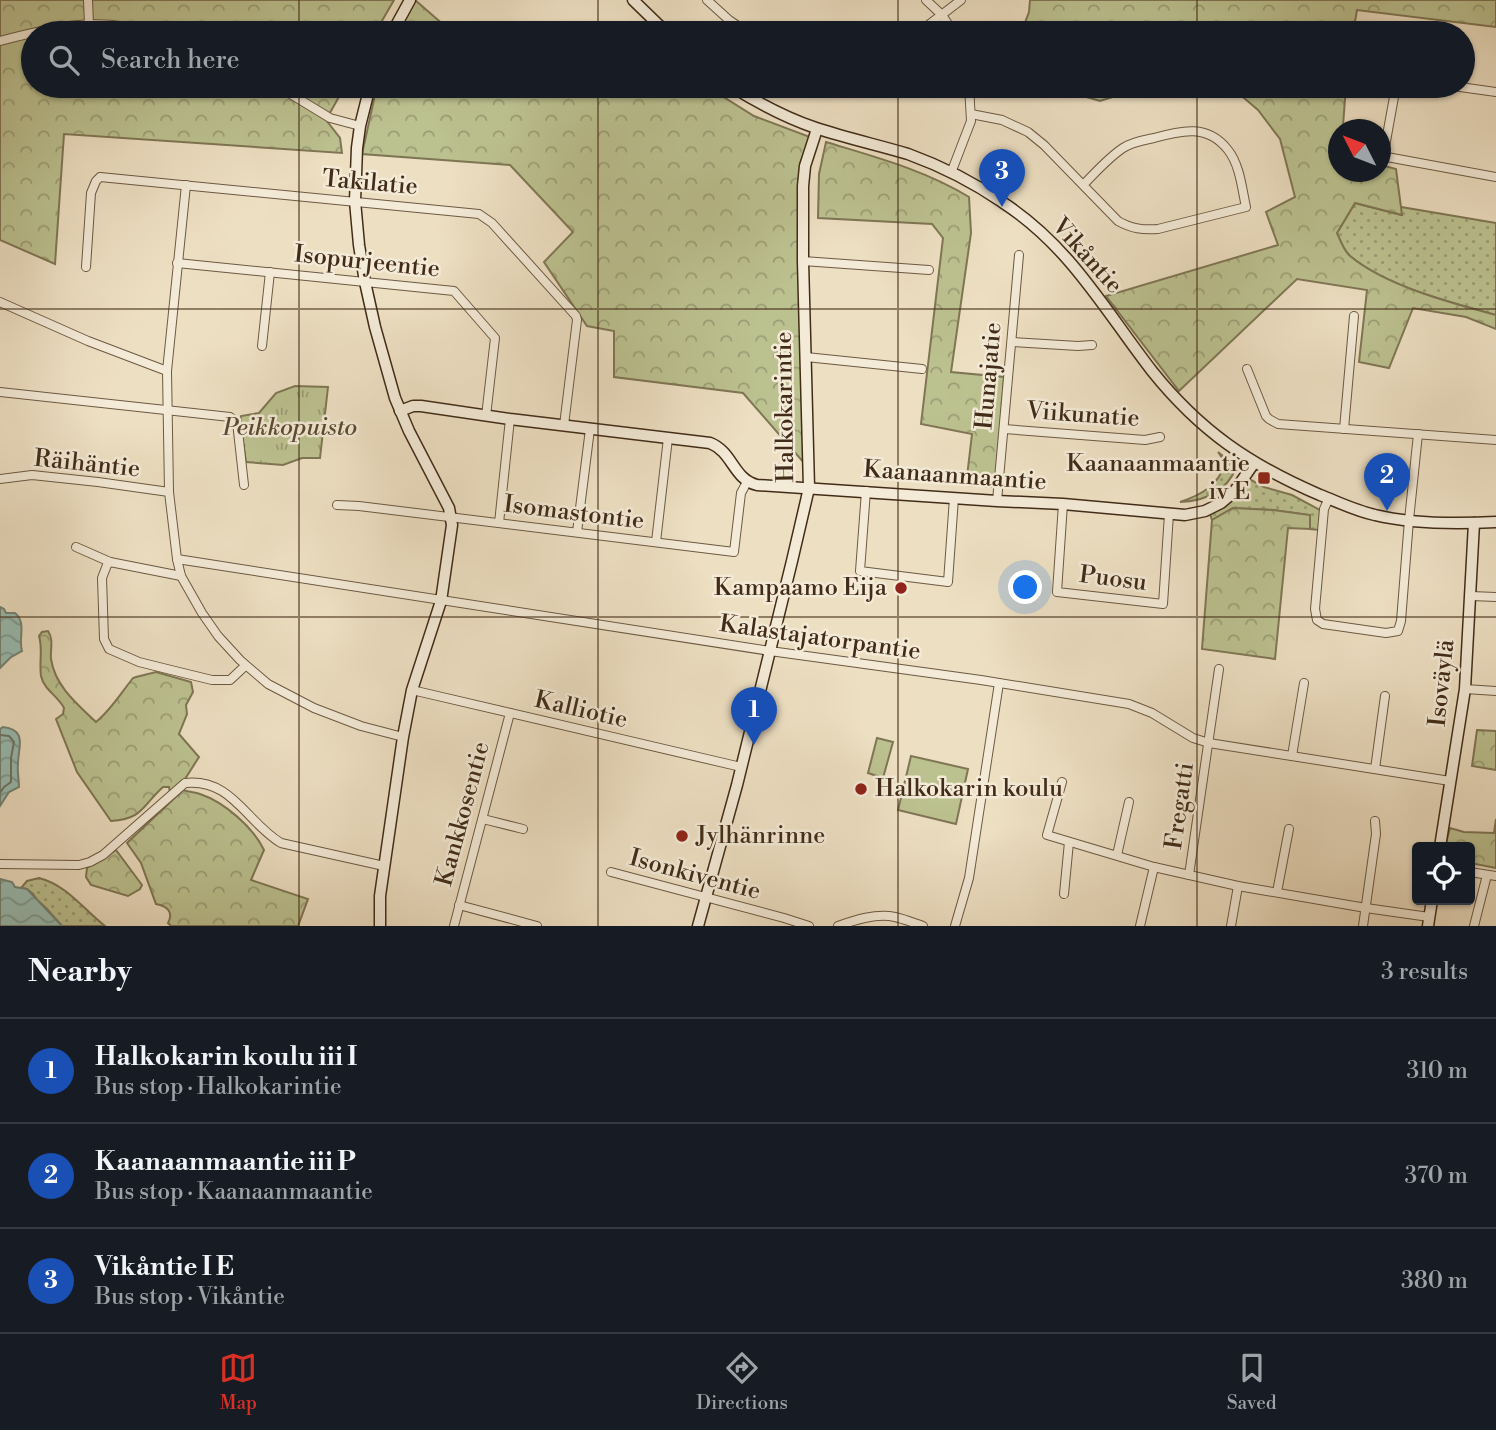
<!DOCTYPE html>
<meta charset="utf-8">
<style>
body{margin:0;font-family:"Libre Bodoni",serif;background:#20242c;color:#f1f3f6}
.controls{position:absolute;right:21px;bottom:21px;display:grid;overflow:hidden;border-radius:7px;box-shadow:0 2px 5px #0004}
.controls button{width:63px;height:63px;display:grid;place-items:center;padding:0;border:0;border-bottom:2px solid #363941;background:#171b24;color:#f1f3f6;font:35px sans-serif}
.compass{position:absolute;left:1328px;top:119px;width:63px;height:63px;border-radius:50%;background:#171b24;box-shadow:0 2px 5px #0004;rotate:312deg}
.you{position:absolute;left:1026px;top:588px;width:24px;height:24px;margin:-18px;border:5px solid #fff;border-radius:50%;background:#1a73e8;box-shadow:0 0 0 10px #1a73e833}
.badge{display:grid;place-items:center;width:46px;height:46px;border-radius:50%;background:#d93025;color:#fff;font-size:23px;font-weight:700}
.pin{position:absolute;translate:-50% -58px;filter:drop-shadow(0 2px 4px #0008)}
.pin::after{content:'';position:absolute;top:37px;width:24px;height:21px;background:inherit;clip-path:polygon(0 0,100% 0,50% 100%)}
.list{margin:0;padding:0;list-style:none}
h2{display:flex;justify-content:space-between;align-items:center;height:91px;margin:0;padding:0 28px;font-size:30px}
h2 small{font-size:23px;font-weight:400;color:#9ea1a6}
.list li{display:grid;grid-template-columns:46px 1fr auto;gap:21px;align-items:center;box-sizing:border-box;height:105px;padding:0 28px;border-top:2px solid #363941}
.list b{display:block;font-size:26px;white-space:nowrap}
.list p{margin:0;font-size:23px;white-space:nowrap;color:#9ea1a6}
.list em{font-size:23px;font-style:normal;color:#9ea1a6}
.icon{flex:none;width:38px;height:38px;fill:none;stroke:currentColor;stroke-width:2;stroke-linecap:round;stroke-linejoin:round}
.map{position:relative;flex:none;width:1496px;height:926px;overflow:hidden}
.search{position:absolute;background:#171b24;box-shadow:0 2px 5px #0004;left:21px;right:21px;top:21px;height:77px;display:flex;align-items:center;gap:18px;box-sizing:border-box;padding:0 24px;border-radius:38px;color:#9ea1a6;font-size:26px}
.sheet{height:406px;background:#171b24}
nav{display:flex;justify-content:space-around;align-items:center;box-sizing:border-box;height:98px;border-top:2px solid #363941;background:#171b24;font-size:19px;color:#9ea1a6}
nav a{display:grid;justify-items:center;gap:4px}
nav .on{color:#d93025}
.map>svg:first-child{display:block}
</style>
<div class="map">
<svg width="1496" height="926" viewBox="0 0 1496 926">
<defs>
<pattern id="grass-dots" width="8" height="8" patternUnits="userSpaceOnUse" patternTransform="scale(1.75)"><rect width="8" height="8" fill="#bcc190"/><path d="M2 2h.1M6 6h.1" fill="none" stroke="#9a9d75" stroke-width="1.8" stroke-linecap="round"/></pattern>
<pattern id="forest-crowns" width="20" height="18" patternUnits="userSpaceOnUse" patternTransform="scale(1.75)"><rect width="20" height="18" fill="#bcc190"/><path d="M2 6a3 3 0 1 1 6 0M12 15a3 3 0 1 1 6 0" fill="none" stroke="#9a9d75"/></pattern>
<pattern id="park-tufts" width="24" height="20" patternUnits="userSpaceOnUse" patternTransform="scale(1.75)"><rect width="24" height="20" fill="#bcc190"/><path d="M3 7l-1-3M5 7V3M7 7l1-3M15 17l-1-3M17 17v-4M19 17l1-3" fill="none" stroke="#9a9d75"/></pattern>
<pattern id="water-waves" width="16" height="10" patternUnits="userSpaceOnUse" patternTransform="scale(1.75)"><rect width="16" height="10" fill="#99bdb3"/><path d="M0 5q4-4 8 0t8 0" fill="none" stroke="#7e9a91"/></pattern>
</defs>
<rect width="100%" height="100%" fill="#eddfc2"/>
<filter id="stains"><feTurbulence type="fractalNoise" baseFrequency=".00286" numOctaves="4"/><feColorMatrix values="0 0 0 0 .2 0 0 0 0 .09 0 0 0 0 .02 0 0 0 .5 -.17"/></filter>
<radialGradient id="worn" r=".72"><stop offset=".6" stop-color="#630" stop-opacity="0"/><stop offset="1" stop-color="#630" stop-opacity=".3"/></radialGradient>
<g fill="url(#grass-dots)" stroke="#7f7654" stroke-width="2">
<path d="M1355 203 1401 215V207L1496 223V315C1451 303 1386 286 1350 256 1344 251 1340 240 1337 233Z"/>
<path d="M1218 452 1235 466 1236 468C1226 492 1205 501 1180 502 1201 495 1220 485 1225 462Z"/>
<path d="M1249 479 1264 487 1292 495 1320 510 1319 530 1310 529V515L1273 510 1233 508 1212 520 1210 514Z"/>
<path d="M39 878C67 885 84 910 105 926H62L46 908 37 900 33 894 27 889 21 888 27 881Z"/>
</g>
<g fill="url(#forest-crowns)" stroke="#7f7654" stroke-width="2">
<path d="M0 0H394L375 33H33V86H345L326 120 340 138 342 153 64 134 55 264 0 240Z"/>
<path d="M414 0H415L453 33H398Z"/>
<path d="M1030 0H1496V27L1357 10 1353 33H1021L1029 12Z"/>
<path d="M377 86H706L754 116 810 137 800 164 805 464 743 393 614 377V331L587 326 544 262 573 232 510 165 362 154Z"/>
<path d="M1057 86H1148L1100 101 1069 92Z"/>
<path d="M1230 86H1346L1343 126 1345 129 1338 130V172H1380L1381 165 1396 169 1402 215 1355 203 1337 233C1340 240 1344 251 1350 256 1386 286 1451 303 1496 315V329L1466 317 1413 308 1389 368 1359 362 1367 290 1297 279 1179 391 1106 296 1278 245 1266 212 1295 197 1280 139 1258 110Z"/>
<path d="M826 142C875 157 925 170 969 197L971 233 951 372 1004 377 996 487 966 485 972 434 921 424 943 238 932 224 818 218 819 174Z"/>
<path d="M1233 508 1273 510 1310 515V529L1288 528 1275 659 1202 649 1212 520Z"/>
<path d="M48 631C54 640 50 649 51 659 55 686 77 704 96 722 111 710 121 693 133 678L136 677 156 672 191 682 193 692 186 705 187 714 179 734 199 757 185 779 170 792 169 787H163C142 806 143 819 111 821L77 772 56 719 63 714 64 708C58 696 44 690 41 676 39 662 43 649 39 636L42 632Z"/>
<path d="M1477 730 1496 731V770L1472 766Z"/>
<path d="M183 790C188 792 195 792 200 794 224 802 253 827 264 850L251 880 308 899 298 926H171L168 923C174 912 167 906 156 904L141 863 127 843Z"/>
<path d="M1496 819V868L1470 863V847H1445L1450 828 1464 832 1494 833Z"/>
<path d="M116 850 142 885 140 889 128 896 91 885 86 877 87 868Z"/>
</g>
<path fill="url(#park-tufts)" stroke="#7f7654" stroke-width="2" d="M295 386 328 387 320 458H302L283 465 246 462 240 422 241 416 259 413 276 393Z"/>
<g fill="#bcc190" stroke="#7f7654" stroke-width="2">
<path d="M877 738 893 742 883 778 868 773Z"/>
<path d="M911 756 968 769 956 824 898 810Z"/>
</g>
<g fill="url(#water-waves)" stroke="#768375" stroke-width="2">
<path d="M0 607 4 609 6 613H15C27 623 18 638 22 651L11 657 0 668Z"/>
<path d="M3 727C28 730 18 747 18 764 17 772 19 779 19 787L9 792 0 806V729Z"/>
<path d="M0 879 12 882 15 887 27 889 62 926H0Z"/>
</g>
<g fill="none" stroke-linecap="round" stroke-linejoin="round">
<path stroke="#6e7466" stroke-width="2" d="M0 735 9 736 14 742 11 758V782L4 787 0 793"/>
<defs>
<g id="street">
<path d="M88 0 89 24"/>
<path d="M707 0 729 20 748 33"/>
<path d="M926 0 942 15 954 33"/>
<path d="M918 33 961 0"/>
<path d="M0 41C50 28 99 15 149 33"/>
<path d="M272 86 289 93 330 118 360 126"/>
<path d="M1396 86 1384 152 1387 157 1496 177"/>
<path d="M1453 86 1496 92"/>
<path d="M971 114 1002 120 1028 132 1044 145 1118 221C1132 229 1143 230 1158 229L1246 207C1242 189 1240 165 1228 150 1208 124 1182 130 1154 138 1144 140 1132 142 1123 148 1108 158 1096 172 1083 185"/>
<path d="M951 173 971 121 969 86"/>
<path d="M803 261 929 270"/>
<path d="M177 263 454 291 495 338 486 416"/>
<path d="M86 267 91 193 96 181 100 177 479 214 492 223 576 316 577 320 564 425"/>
<path d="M0 302 88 341 167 371 169 492 177 559 181 576 202 613 218 636 240 660 268 684 314 708 361 726 403 737"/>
<path d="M1012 342 1078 346 1092 345"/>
<path d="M262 346 270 272"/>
<path d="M806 357 922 369"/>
<path d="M1247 369 1266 416 1269 419 1278 424 1496 440"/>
<path d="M167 371 186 185"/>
<path d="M0 392 230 417 237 422 244 485"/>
<path d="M1004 429 1145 440 1160 437"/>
<path d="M1344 429 1354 316"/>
<path d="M0 479 32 475 98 482 169 492"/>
<path d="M866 491 860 571 948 582 954 498"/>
<path d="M1329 498 1324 509 1315 609 1317 620 1323 624 1386 633 1398 631 1401 621 1409 520 1418 434"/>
<path d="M997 501 1019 255"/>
<path d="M1063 504 1057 592 1163 604 1169 514"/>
<path d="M337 505 359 506 734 552 741 493 747 482"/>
<path d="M499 523 510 419"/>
<path d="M577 532 590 429"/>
<path d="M656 542 668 438"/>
<path d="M76 547 110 562 181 576"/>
<path d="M177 559 770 651 981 680 1129 704 1152 713 1193 738 1209 743 1450 781"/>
<path d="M110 562 107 565 102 578 104 639 109 649 139 662 171 670 212 680H230L245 666"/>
<path d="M1471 596 1496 597"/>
<path d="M1465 689 1496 691"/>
<path d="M412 690 741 767"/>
<path d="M1292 756 1304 683"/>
<path d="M1375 769 1385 696"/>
<path d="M1062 782 1047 835 1154 867 1238 886 1366 908 1429 917"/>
<path d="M483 819 523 829"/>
<path d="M1117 855 1129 802"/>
<path d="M0 864 79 865 90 862 103 855 185 783C232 778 246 822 281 843L384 866"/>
<path d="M611 872 784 918 809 926"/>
<path d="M1470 872 1496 876"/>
<path d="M1189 875 1219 669"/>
<path d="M1277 892 1289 829"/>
<path d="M1064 894 1069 842"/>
<path d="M459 905 537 926"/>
<path d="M454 926 510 713"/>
<path d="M838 926C855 920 876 913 895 917 904 919 914 923 923 926"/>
<path d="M955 926 969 878 999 683"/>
<path d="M1140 926 1154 867"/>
<path d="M1231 926 1238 886"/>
<path d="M1363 926 1376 834 1375 821"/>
<path d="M1474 926 1487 875"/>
</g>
<g id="secondary">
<path d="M633 0 667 33"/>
<path d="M392 33 410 0"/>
<path d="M370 86 360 126 357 148 355 201 359 245 365 282 375 327 395 398 409 431 449 508 452 525 441 601 412 690 403 737 380 896V926"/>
<path d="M731 86C758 103 786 118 816 128 846 138 878 145 908 154 941 166 973 182 1002 202 1070 246 1104 309 1152 371 1200 431 1250 465 1320 495 1338 502 1356 511 1375 515 1412 524 1458 524 1496 522"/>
<path d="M400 411 413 406H421L510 419 710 443C733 452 733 479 757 485L997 501 1063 504 1185 515 1205 511 1221 503 1234 492 1254 463"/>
<path d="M1440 847 1465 689 1474 523"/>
<path d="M698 926 737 785 792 561 809 488 803 261V186L805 166 817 129"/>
<path d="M1428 926 1432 900"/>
</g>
</defs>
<use href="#street" stroke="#6d5942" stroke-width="10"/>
<use href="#secondary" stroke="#422c18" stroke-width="13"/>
<use href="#street" stroke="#f3ead7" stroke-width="8"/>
<use href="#secondary" stroke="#f3ead7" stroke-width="10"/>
</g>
<path fill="none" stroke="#422c18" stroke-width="2" stroke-opacity="0.55" d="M299 0V33M598 0V33M898 0V33M1197 0V33M299 86V926M598 86V926M898 86V926M1197 86V926M0 309H1496M0 617H1496"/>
<g fill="#8f2418" stroke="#f3ead7" stroke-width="2.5">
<rect x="1257" y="471" width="14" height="14" rx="3.5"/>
<circle cx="901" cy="588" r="7"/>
<circle cx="861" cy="789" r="7"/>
<circle cx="682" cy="836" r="7"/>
</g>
<g text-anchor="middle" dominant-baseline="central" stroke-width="5" stroke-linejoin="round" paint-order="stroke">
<g font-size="24" fill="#422c18" stroke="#f3ead7">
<text transform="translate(370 183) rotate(5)">Takilatie</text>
<text transform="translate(1087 256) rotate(48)">Vikåntie</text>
<text transform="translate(367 262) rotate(6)">Isopurjeentie</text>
<text transform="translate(989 376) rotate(-85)">Hunajatie</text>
<text transform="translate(785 407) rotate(-91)">Halkokarintie</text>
<text transform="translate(1083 415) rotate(4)">Viikunatie</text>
<text transform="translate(87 464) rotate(6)">Räihäntie</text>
<text transform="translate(955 476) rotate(4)">Kaanaanmaantie</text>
<text transform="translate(574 513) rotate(7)">Isomastontie</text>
<text transform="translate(1113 579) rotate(7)">Puosu</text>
<text transform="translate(820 638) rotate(8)">Kalastajatorpantie</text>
<text transform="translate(1442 683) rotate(-84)">Isoväylä</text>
<text transform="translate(581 710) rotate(13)">Kalliotie</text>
<text transform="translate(1180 806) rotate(-82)">Fregatti</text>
<text transform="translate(463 814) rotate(-75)">Kankkosentie</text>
<text transform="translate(695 875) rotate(15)">Isonkiventie</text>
</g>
<g font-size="24" font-style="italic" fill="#5a4a30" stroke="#f3ead7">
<text x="290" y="428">Peikkopuisto</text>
</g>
<g font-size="24" fill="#422c18" stroke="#f3ead7" text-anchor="end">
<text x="1250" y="464">Kaanaanmaantie<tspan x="1250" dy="28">iv E</tspan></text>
<text x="887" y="588">Kampaamo Eija</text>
<text x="875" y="789" text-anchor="start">Halkokarin koulu</text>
<text x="696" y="836" text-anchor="start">Jylhänrinne</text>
</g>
</g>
<rect width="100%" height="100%" filter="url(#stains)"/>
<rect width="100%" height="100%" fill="url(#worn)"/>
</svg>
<div class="controls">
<button><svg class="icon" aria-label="locate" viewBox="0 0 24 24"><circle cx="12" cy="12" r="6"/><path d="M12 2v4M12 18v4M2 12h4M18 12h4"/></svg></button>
</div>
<svg class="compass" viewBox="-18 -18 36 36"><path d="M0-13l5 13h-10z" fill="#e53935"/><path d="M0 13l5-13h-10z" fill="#9ea1a6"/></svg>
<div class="you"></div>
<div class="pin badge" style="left:754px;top:745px;background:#1a4fb4">1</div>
<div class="pin badge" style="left:1387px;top:511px;background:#1a4fb4">2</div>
<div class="pin badge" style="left:1002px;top:207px;background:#1a4fb4">3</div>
<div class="search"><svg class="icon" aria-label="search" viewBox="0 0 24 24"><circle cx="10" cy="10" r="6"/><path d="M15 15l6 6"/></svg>Search here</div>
</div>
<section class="sheet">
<h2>Nearby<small>3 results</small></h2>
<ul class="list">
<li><span class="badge" style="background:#1a4fb4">1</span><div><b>Halkokarin koulu iii I</b><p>Bus stop · Halkokarintie</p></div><em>310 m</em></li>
<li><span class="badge" style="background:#1a4fb4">2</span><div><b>Kaanaanmaantie iii P</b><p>Bus stop · Kaanaanmaantie</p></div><em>370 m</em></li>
<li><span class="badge" style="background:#1a4fb4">3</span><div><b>Vikåntie I E</b><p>Bus stop · Vikåntie</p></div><em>380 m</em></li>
</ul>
</section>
<nav>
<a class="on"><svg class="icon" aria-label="map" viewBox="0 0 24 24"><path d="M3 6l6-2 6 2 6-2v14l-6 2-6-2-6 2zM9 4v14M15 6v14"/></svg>Map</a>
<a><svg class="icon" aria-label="directions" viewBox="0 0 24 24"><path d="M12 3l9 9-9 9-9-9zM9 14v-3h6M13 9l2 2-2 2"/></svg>Directions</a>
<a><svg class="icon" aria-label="saved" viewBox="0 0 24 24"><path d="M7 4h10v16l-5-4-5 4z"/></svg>Saved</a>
</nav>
